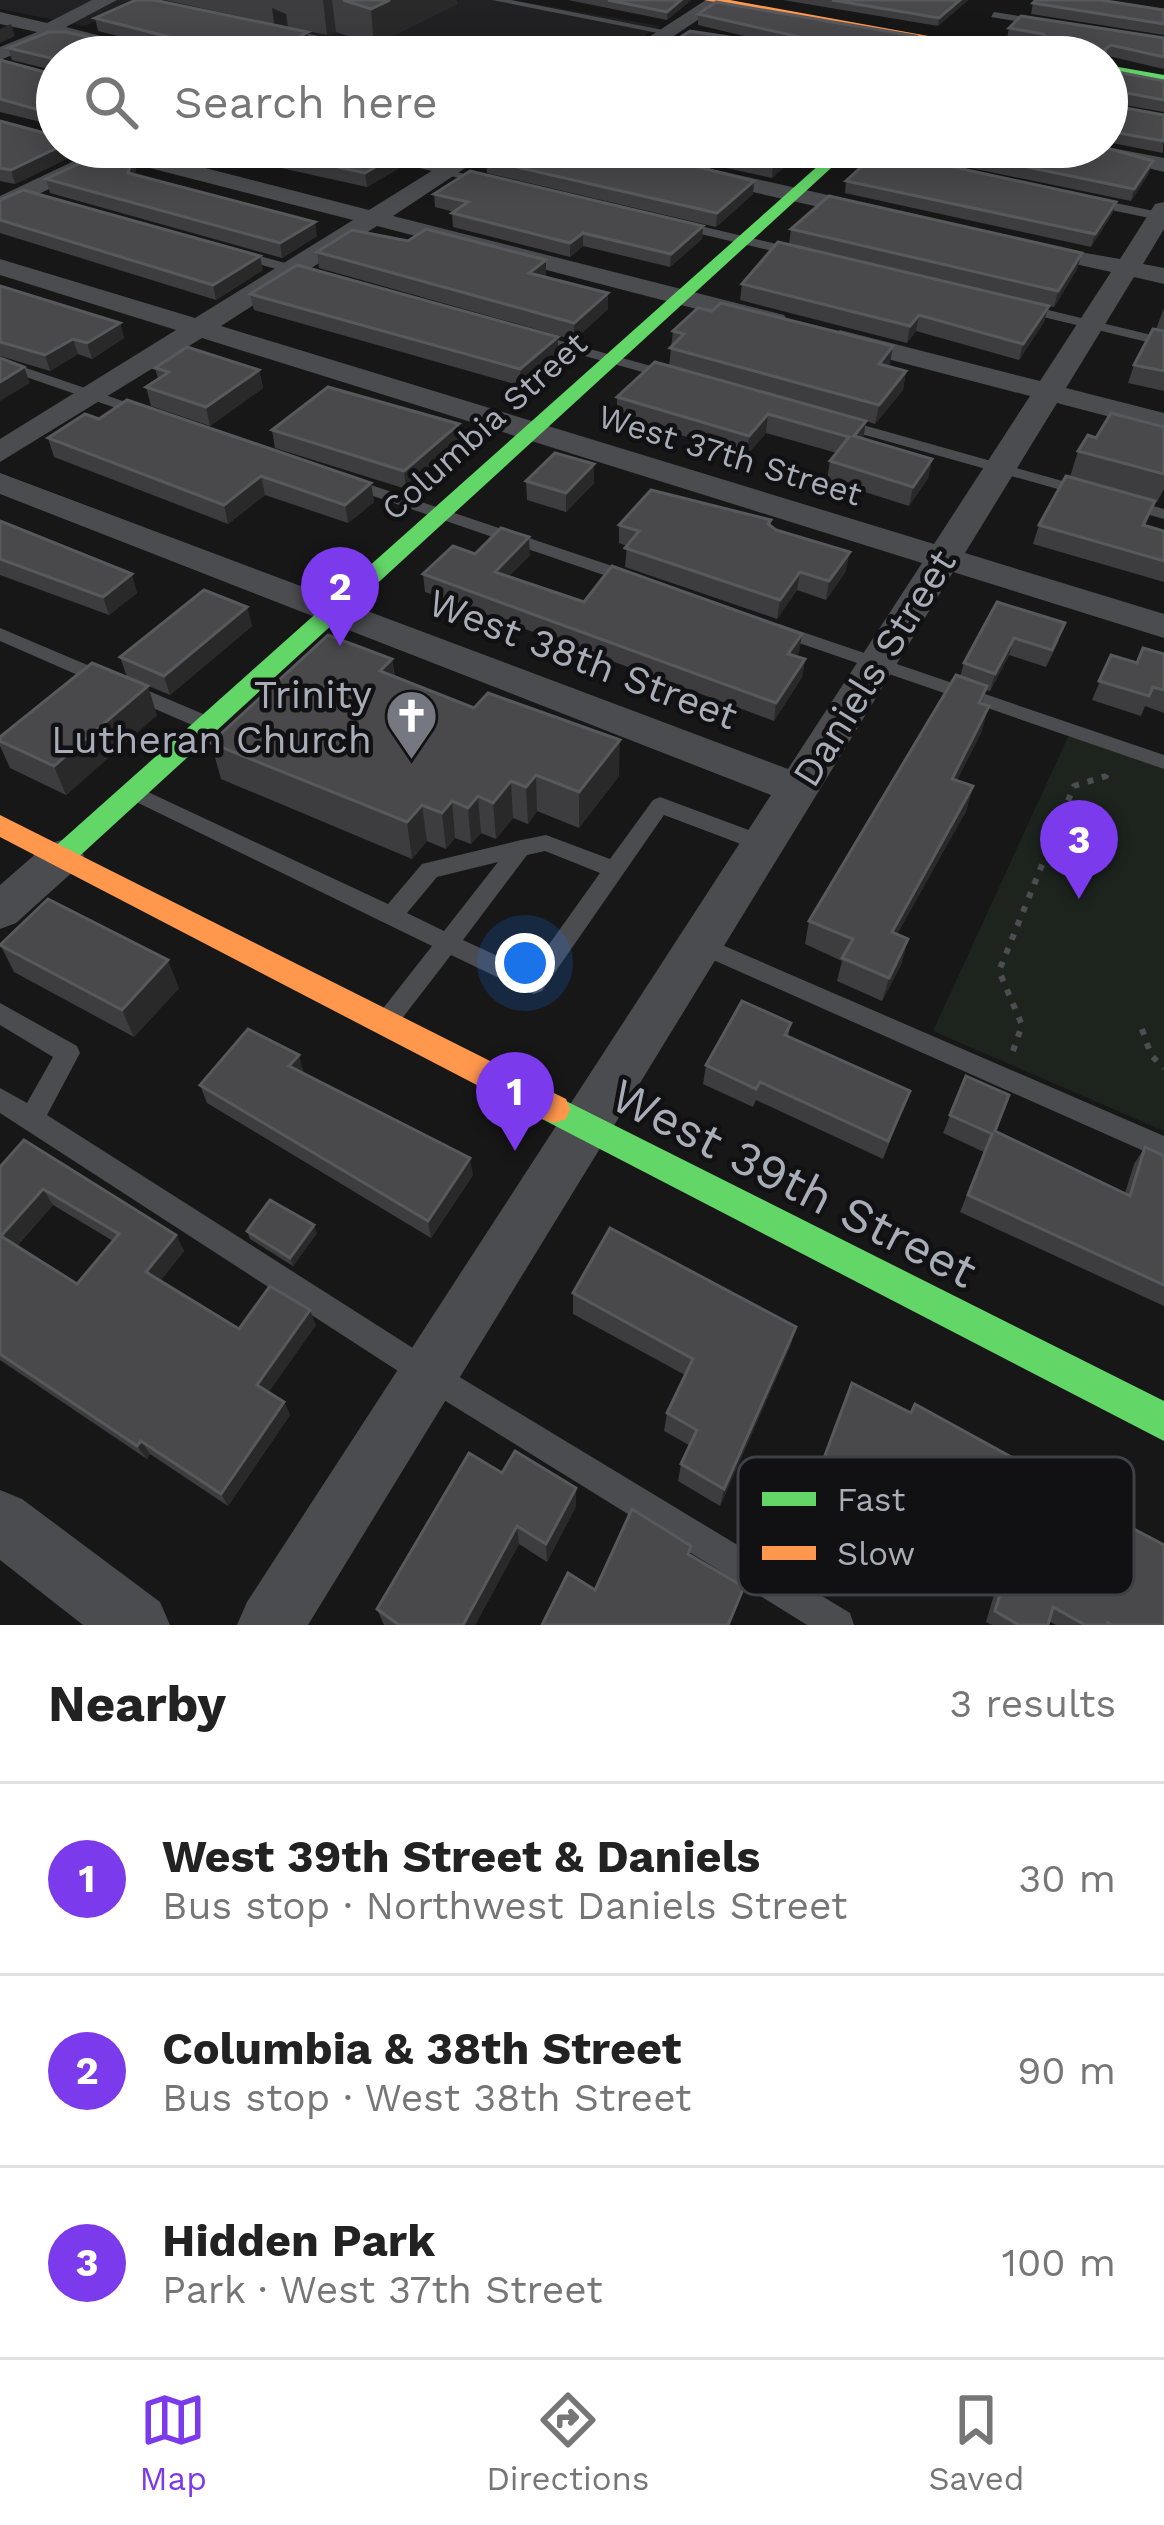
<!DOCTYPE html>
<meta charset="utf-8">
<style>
body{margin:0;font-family:"Work Sans",sans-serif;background:#f6f6f6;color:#222}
.you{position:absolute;left:525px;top:963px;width:42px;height:42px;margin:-30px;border:9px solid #fff;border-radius:50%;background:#1a73e8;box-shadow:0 0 0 18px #1a73e833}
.badge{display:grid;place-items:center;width:78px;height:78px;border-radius:50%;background:#7c3aed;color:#fff;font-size:39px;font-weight:700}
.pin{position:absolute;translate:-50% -99px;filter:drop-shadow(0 3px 6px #0008)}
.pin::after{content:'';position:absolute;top:63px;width:42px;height:36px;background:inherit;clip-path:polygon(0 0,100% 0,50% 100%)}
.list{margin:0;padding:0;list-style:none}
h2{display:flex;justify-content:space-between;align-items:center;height:156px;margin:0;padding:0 48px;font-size:51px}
h2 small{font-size:39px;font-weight:400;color:#767676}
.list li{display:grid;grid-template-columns:78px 1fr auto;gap:36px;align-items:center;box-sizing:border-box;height:192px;padding:0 48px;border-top:3px solid #e0e0e0}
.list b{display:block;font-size:45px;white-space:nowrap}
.list p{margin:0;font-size:39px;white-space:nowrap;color:#767676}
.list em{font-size:39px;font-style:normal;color:#767676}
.icon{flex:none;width:66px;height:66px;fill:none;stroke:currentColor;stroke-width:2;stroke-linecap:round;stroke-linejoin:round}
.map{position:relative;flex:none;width:1164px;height:1625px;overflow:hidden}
.search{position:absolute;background:#fff;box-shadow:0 6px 30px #0003;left:36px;right:36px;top:36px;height:132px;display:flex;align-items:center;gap:30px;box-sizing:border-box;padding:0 42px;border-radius:66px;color:#767676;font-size:45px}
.sheet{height:732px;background:#fff}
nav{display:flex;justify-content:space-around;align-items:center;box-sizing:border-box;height:168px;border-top:3px solid #e0e0e0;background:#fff;font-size:33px;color:#767676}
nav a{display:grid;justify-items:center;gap:6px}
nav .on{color:#7c3aed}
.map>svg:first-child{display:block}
</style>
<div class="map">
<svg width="1164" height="1625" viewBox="0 0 1164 1625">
<rect width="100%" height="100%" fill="#171717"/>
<path fill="#212123" d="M0 0H512L661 26 609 57H385L137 6 84 26 0 9Z"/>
<path fill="#1d241e" d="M1069 735 1164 768V1131L933 1031Z"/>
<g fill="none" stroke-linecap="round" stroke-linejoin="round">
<g stroke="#4d4e52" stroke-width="6" stroke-dasharray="6 9" stroke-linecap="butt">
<path d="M1142 1029 1151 1055 1164 1068"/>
<path d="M1013 1051 1022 1025 999 971 1074 786 1106 776 1110 767"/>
</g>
<g fill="#4b4c50" fill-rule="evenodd">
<path d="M492 0H511L673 32 668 35Z"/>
<path d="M994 12 1045 20 1050 23 1045 26 991 17Z"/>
<path d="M281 28 404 54 409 57H390L278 33Z"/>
<path d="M338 147H358L492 181 486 185Z"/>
<path d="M827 147H850L903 160 897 163Z"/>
<path d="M1086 197 1164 213V221L1082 204V198Z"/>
<path d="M675 220 807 251 808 254 802 258 671 227V221Z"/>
<path d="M237 250 311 270 313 273 306 277 232 257V251Z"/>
<path d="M1019 303 1164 338V346L1014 310V304Z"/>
<path d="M532 333 680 374 682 377 675 381 527 340 525 337Z"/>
<path d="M0 359 152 411 155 414 142 417 0 368Z"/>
<path d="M838 418 1091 489 1093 492 1085 497 1079 495 833 426 830 423Z"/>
<path d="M347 477 642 576 645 580 636 585 630 584 341 485 339 482Z"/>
<path d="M1127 499 1164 509V519L1121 507V501Z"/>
<path d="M779 624 1164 755V769L773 634 770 630 773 626Z"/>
<path d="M0 628 215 719 218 724 215 729H201L0 641Z"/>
<path d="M133 785 388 904 422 864 521 840 546 835 610 859 653 800 660 797 770 838 773 844 770 850 762 852 664 815 542 991 534 994 526 991 451 955 397 1025 389 1028 381 1025 377 1018 381 1011 432 946 126 797 123 792 126 787ZM545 851 600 873 530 971 463 940 527 855ZM498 862 444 931 407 913 437 877Z"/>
<path d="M699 935 1164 1136V1160L691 950 688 944 691 938Z"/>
<path d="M0 1003 77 1046 80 1053 47 1115 438 1364 850 1613 854 1625H807L418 1384 0 1113V1088L27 1103 53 1057 0 1025Z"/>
</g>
<g fill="#4b4c50" fill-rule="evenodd">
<path d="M92 0H117L66 27 182 57H146L58 37 0 60V47L37 32 0 24V12L47 23Z"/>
<path d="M706 0H728L642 57H618Z"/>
<path d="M85 147H123L369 210 470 147H497L393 216 784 315 788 321 774 329 377 226 221 326 934 544 1030 396 830 344 826 338 840 330 1040 381 1111 272 1017 251V241L1120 259 1155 204 1164 202V229L1143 264 1164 268V284L1134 277 1066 388 1164 413V431L1057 403 965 553 1164 614V638L953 572 308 1625H237L247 1602 771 795 0 494V473L788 769 922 563 202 338 0 462V439L176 330 0 275V259L195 318 353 220 107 157 105 163 0 212V196L91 153Z"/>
<path d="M1062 147H1107L1164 158V172Z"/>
<path d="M698 166 877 206 889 213 877 220 690 178V168Z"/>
<path d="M62 840 77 844 84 856 77 868 16 923 0 929V885L47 844Z"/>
<path d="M0 1490 22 1499 160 1602 170 1625H83L0 1560Z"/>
</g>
<g fill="#63d668" fill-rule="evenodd">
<path d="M1107 65 1164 75V83L1107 73Z"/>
<path d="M839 147H854L72 863H52L48 856 52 849Z"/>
<path d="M554 1095 1164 1401V1441L542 1119 538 1109 542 1099Z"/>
</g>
<g fill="#ff974d" fill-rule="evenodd">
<path d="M704 0H730L1044 57H1016Z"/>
<path d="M0 815 566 1099 570 1109 566 1119 554 1123 542 1119 0 837Z"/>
</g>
</g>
<g fill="#3d3d3f" fill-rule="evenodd">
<path d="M165 0H456L457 4 374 45 336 32 327 35 288 27 286 14 272 8 274 24Z"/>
<path d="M568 0H691L667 20Z"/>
<path d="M783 0H968L938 26Z"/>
<path d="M1033 3 1164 10V35L1031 14Z"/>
<path d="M698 14 915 36 913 48 902 57H649L782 45 698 25Z"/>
<path d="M95 18 309 44 301 49H318L354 42 355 49 57 57V126L0 112V60L52 74 56 71 12 60 8 48H166L98 31Z"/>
<path d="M1009 28 1164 38V69L1108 56 1106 57 1046 49 1040 44 1007 38Z"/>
<path d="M1107 70 1164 81V112L1108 102 1109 105 1164 115 1163 153 1107 142Z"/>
<path d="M0 121 57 147H84L83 151 15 184 0 181Z"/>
<path d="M187 147H374L401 167 367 187Z"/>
<path d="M378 147H433L418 156Z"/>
<path d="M631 147H798L797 156 772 178Z"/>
<path d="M889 147H1103L1149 173 1131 201 889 151Z"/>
<path d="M133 155 136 168 135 174 317 236 282 258 50 193 46 179Z"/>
<path d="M486 160 754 181 753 194 716 227 487 173Z"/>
<path d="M846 181 1116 202 1112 214 1091 247 845 193Z"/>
<path d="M434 194 703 226 702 239 670 267 583 246 570 257 453 227 452 213 454 212 435 207Z"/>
<path d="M0 200 263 270 216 300 0 233Z"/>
<path d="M791 229 1082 253 1077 269 1054 307 1048 306 1044 322 1019 360 916 331 907 343 740 300 742 284 789 244Z"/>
<path d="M408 241 546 260 545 277 608 309 574 340 319 268 317 252Z"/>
<path d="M0 286 120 323 124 338 92 359 78 354 50 371 0 356Z"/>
<path d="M250 294 558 337V353L521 386 254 310Z"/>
<path d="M1164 308V391L1128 383 1134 365 1156 329Z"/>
<path d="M673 331 890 364 888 367 906 371 903 390 875 424 866 421 863 439 932 459 928 478 909 506 827 480 830 461 837 453 766 433 747 455 617 416V397L669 366Z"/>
<path d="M155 368 259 370 263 388 210 426 151 406 146 387 158 379Z"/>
<path d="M99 419 371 483 374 502 348 523 265 495 228 524 54 457 48 438Z"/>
<path d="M1164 427V489L1157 502H1155L1145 526 1164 531V582L1033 544 1039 525 1070 477 1078 451 1096 438Z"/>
<path d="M272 430 461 442 406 489 275 448Z"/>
<path d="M526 481 594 483 566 512 527 500Z"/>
<path d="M771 520V526L846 571 826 600 797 590 777 619 625 567 627 546 619 543V525Z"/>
<path d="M0 521 137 593 109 615 0 575Z"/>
<path d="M475 554 530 555 509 576 584 602 802 634 799 652 796 656 805 659 802 677 774 721 425 592 423 574Z"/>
<path d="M997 602 1059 640 1046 667 1009 655 990 691 986 690 982 704V731L957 780 973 786 966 811 897 934 902 963 882 1001 837 981 842 961 805 944 809 921 960 677 964 663Z"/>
<path d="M247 607 252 626 170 695 127 677 120 657Z"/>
<path d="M1164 654V713L1145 706 1141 716 1092 700 1111 655 1137 663Z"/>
<path d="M392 659 395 677 619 776 579 828 537 811 528 824 513 818 496 839 481 833 471 844 455 838 446 849 427 841 412 859 221 779 211 743Z"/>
<path d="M157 715 66 795 10 768 0 746V737Z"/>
<path d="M0 944 179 988 134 1037 14 972Z"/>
<path d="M791 1023 788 1037 910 1091 883 1159 756 1100 753 1107 703 1084 706 1065Z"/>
<path d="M303 1074 473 1175 431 1238 207 1103 200 1085Z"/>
<path d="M966 1076 995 1131 1125 1193 1134 1164 1145 1147 1164 1156V1306L960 1212 984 1152 943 1133Z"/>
<path d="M0 1167 176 1235 184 1251 160 1281 239 1329 316 1325 268 1392 284 1402 290 1415 228 1506 150 1454 147 1459 0 1360ZM53 1205 113 1241 77 1284 17 1246Z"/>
<path d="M247 1231 317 1233 293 1266 250 1239Z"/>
<path d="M573 1293 796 1327 790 1347 720 1506 678 1481 681 1464 689 1445 664 1431 667 1413 685 1375 573 1314Z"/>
<path d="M852 1383 910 1412 915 1404 1132 1528 1164 1625H1056L1049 1621 1048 1625H992L986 1622 1008 1547 876 1474 867 1495 819 1471Z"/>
<path d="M502 1473 576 1506 547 1562 519 1544 475 1625H384L377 1609Z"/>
</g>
<g fill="#29292a">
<path d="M323 0H332L336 32 327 35Z"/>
<path d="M390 0H456L457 4 374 45 371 9Z"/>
<path d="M681 0H691L667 20V12Z"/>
<path d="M960 0H968L938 26 939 18Z"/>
<path d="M11 24 15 36 0 43V29Z"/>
<path d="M308 32 309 44 293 53 291 41Z"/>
<path d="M915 36 913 48 902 57H890Z"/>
<path d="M59 147H84L83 151 15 184 11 170Z"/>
<path d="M417 147H433L418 156Z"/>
<path d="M788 147H798L797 156 772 178 773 164Z"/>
<path d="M399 153 401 167 367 187 365 173Z"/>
<path d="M133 155 136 168 132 187 128 173Z"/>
<path d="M1153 161 1149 173 1131 201 1134 189Z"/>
<path d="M754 181 753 194 716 227 717 213Z"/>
<path d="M1116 202 1112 214 1091 247 1095 234Z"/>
<path d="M315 222 317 236 282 258 280 243Z"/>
<path d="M703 226 702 239 670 267 671 254Z"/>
<path d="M583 233V246L570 257V243Z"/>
<path d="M1082 253 1077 269 1054 307 1058 291Z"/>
<path d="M260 256 263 270 216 300 213 285Z"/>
<path d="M546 260V276L529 289V273Z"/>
<path d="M608 293V309L574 340V323Z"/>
<path d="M1049 306 1044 322 1019 360 1023 344Z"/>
<path d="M919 315 916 331 907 343 910 326Z"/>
<path d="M120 323 124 338 92 359 87 343Z"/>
<path d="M558 337V353L521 386 520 369Z"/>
<path d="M73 339 78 354 50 371 45 355Z"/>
<path d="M893 346 890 364 876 383 879 364Z"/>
<path d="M24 367 30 383 0 401V382Z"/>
<path d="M259 370 263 388 210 426 206 407Z"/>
<path d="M906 371 903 390 875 424 879 405Z"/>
<path d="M768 414 766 433 747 455 749 436Z"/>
<path d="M866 421 863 439 854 436Z"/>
<path d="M459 424 461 442 406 489 404 471Z"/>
<path d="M932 459 928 478 909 506 913 487Z"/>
<path d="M594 464V483L566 512V493Z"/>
<path d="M261 476 265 495 228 524 224 505Z"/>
<path d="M371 483 374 502 348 523 345 505Z"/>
<path d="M529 537 530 555 496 589 495 572Z"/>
<path d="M850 552 846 571 826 600 829 581Z"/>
<path d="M800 572 797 590 777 619 780 600Z"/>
<path d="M132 574 137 593 109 615 103 597Z"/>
<path d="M247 607 252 626 170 695 164 676Z"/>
<path d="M802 634 799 652 785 672 788 654Z"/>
<path d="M1014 638 1009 655 990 691 995 674Z"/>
<path d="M392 659 397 696 380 671Z"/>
<path d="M805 659 802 677 774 721 776 703Z"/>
<path d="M148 686 157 715 66 795 54 766Z"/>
<path d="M989 706 982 731 945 803 952 779Z"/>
<path d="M620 740 619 776 579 828V792Z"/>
<path d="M536 775 537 811 528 824 526 787Z"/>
<path d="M511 781 513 818 496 839 493 803Z"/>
<path d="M973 786 966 811 885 956 892 932Z"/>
<path d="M478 796 481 833 471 844 468 808Z"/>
<path d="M452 801 455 838 446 849 442 813Z"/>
<path d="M422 805 427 841 412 859 407 822Z"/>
<path d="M908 939 902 963 882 1001 889 978Z"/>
<path d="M168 960 179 988 134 1037 122 1010Z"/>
<path d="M299 1055 304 1073 289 1066Z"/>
<path d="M470 1158 473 1175 431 1238 428 1221Z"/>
<path d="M43 1189 53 1205 12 1251 1 1236Z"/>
<path d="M314 1225 317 1233 293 1266 290 1258Z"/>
<path d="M176 1235 184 1251 155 1288 146 1272Z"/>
<path d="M310 1310 316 1325 264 1399 257 1385Z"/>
<path d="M796 1327 790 1347 720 1506 724 1489Z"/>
<path d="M284 1402 290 1415 228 1506 221 1494Z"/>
<path d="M141 1441 150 1454 147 1459 137 1446Z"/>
<path d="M576 1488V1506L547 1562 546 1544Z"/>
<path d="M517 1526 519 1544 475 1625H463Z"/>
</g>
<g fill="#49494c" stroke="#58595d" stroke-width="3" fill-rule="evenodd">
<path d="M136 0H154L308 32 291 41 293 49H318L340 39 354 42 344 47 395 57H57V66L55 59 8 48 49 32H66L142 49 182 48 181 40 95 18Z"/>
<path d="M343 0H390L371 9Z"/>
<path d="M608 0H681L667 12Z"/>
<path d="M832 0H960L939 18Z"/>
<path d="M1036 0H1100L1164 10V24L1033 3Z"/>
<path d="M716 2 915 36 890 57H649L690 31 808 49 835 45 698 14Z"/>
<path d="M1021 16 1164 38V57L1111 45 1105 49 1106 57H974L981 50 1059 49 1043 34 1009 28Z"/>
<path d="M0 60 52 74 57 70V115L0 99Z"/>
<path d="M1107 70 1164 81V100L1111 90 1107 94Z"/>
<path d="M1107 99 1109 105 1164 115V141L1107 131Z"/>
<path d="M0 121 52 135 57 131V147H59L11 170 0 168Z"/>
<path d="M246 147H374L399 153 365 173Z"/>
<path d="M505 147H618L754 181 717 213 486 160Z"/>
<path d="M693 147H793L773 164Z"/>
<path d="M929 147H1103L1153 161 1134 189Z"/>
<path d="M111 149 133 155 128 173 315 222 280 243 46 179Z"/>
<path d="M879 151 1116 202 1095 234 846 181Z"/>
<path d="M470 171 703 226 671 254 583 233 570 243 452 213 468 202 434 194Z"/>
<path d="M23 190 260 256 213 285 0 220V200Z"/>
<path d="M829 196 1082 253 1058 291 791 229Z"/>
<path d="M426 229 546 260 529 273 608 293 574 323 317 252 352 230 408 241Z"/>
<path d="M778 242 1049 306 1023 344 919 315 910 326 742 284Z"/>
<path d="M297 265 558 337 520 369 250 294Z"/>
<path d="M0 286 120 323 87 343 73 339 45 355 0 342Z"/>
<path d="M721 303 893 346 879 364 906 371 879 405 670 348 684 334 673 331 698 308 712 311Z"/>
<path d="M1153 329 1164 331V371L1134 365Z"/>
<path d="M187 347 259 370 206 407 146 387 169 372 155 368Z"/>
<path d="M0 358 24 367 0 382Z"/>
<path d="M655 362 866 421 854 436 932 459 913 487 830 461 849 437 768 414 749 436 617 397Z"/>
<path d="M328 387 459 424 404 471 272 430Z"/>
<path d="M127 400 371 483 345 505 261 476 224 505 48 438 85 414 99 419Z"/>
<path d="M1111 413 1164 427V474L1078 451 1088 435 1096 438Z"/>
<path d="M555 453 594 464 566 493 526 481Z"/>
<path d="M1066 476 1155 501 1143 525 1164 531V561L1039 525Z"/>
<path d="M651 490 771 520 768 524 776 530 850 552 829 581 800 572 780 600 625 548 639 531 619 525Z"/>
<path d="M0 521 132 574 103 597 0 559Z"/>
<path d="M501 528 529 537 495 572 584 602 612 566 802 634 788 654 805 659 776 703 423 574 453 546 475 554Z"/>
<path d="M204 590 247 607 164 676 120 657Z"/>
<path d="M997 602 1065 623 1052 650 1014 638 995 674 964 663Z"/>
<path d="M328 635 392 659 380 671 474 708 488 693 620 740 579 792 536 775 526 787 511 781 493 803 478 796 468 808 452 801 442 813 422 805 407 822 211 743Z"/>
<path d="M1143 648 1164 654V690L1153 687 1149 696 1099 681 1111 655 1137 663Z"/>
<path d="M92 663 148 686 54 766 0 741V737Z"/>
<path d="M956 675 987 686 979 703 989 706 952 779 973 786 892 932 908 939 889 978 842 958 853 939 809 921Z"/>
<path d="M48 899 168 960 122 1010 0 945Z"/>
<path d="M742 1001 791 1023 785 1035 910 1091 888 1141 760 1082 756 1089 706 1065Z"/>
<path d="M248 1029 299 1055 289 1066 470 1158 428 1221 200 1085Z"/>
<path d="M966 1076 1009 1095 995 1131 1130 1196 1145 1147 1164 1156V1285L968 1195 992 1134 950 1115Z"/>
<path d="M24 1140 176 1235 146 1272 239 1329 270 1286 310 1310 257 1385 284 1402 221 1494 141 1441 137 1446 0 1354V1167ZM43 1189 119 1234 77 1284 1 1236Z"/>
<path d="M270 1200 314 1225 290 1258 247 1231Z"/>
<path d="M610 1228 796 1327 724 1489 681 1464 697 1430 667 1413 693 1359 573 1293Z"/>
<path d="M852 1383 911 1413 915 1404 1133 1524 1132 1528 1164 1545V1625H1111L1108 1623V1625H1085L1053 1607 1048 1625H1019L995 1611 1018 1535 881 1460 873 1483 824 1458Z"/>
<path d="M515 1451 576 1488 546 1544 517 1526 463 1625H399L377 1609 469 1453 502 1473Z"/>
<path d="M632 1509 691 1546 688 1554 744 1587 728 1625H542L568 1573 595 1590Z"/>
</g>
<defs>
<symbol id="church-pin" viewBox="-11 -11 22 30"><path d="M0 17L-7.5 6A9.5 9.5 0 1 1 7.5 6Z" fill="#757880" stroke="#111113"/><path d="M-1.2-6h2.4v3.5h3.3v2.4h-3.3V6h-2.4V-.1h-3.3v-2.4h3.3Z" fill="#fff"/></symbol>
</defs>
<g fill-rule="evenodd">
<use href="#church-pin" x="382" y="686" width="59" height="81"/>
</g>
<g text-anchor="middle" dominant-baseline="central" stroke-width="9" stroke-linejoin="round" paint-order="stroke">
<g font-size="33" fill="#a8adb8" stroke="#111113">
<text transform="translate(484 426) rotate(-42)">Columbia Street</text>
<text transform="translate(730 455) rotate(17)">West 37th Street</text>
</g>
<g font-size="39" fill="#a8adb8" stroke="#111113">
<text transform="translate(583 659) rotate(21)">West 38th Street</text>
<text transform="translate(874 668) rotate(-58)">Daniels Street</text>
</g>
<g font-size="39" fill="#a8adb8" stroke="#111113" text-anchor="end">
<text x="372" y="694">Trinity<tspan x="372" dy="45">Lutheran Church</tspan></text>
</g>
<g font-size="48" fill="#a8adb8" stroke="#111113">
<text transform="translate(794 1183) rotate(27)">West 39th Street</text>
</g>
</g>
<rect x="738" y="1457" width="396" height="138" rx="18" fill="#111113" stroke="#3e4045" stroke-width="3"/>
<rect x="762" y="1492" width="54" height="14" fill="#63d668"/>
<rect x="762" y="1546" width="54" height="14" fill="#ff974d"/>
<g font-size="33" fill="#a8adb8">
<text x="837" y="1511">Fast</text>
<text x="837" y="1565">Slow</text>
</g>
</svg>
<div class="you"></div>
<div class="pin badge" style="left:515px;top:1151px">1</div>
<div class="pin badge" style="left:340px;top:646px">2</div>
<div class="pin badge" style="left:1079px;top:899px">3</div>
<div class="search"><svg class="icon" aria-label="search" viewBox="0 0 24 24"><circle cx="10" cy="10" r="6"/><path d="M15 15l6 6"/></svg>Search here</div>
</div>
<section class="sheet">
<h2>Nearby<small>3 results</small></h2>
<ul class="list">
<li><span class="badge">1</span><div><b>West 39th Street &amp; Daniels</b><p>Bus stop · Northwest Daniels Street</p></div><em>30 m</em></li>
<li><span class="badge">2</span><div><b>Columbia &amp; 38th Street</b><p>Bus stop · West 38th Street</p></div><em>90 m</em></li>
<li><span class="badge">3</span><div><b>Hidden Park</b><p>Park · West 37th Street</p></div><em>100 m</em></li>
</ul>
</section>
<nav>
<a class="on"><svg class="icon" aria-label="map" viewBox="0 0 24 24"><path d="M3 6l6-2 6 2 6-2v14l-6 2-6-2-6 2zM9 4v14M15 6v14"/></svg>Map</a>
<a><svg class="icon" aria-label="directions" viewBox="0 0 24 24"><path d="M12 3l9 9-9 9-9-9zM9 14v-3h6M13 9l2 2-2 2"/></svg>Directions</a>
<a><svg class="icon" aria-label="saved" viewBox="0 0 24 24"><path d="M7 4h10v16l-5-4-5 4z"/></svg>Saved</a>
</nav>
